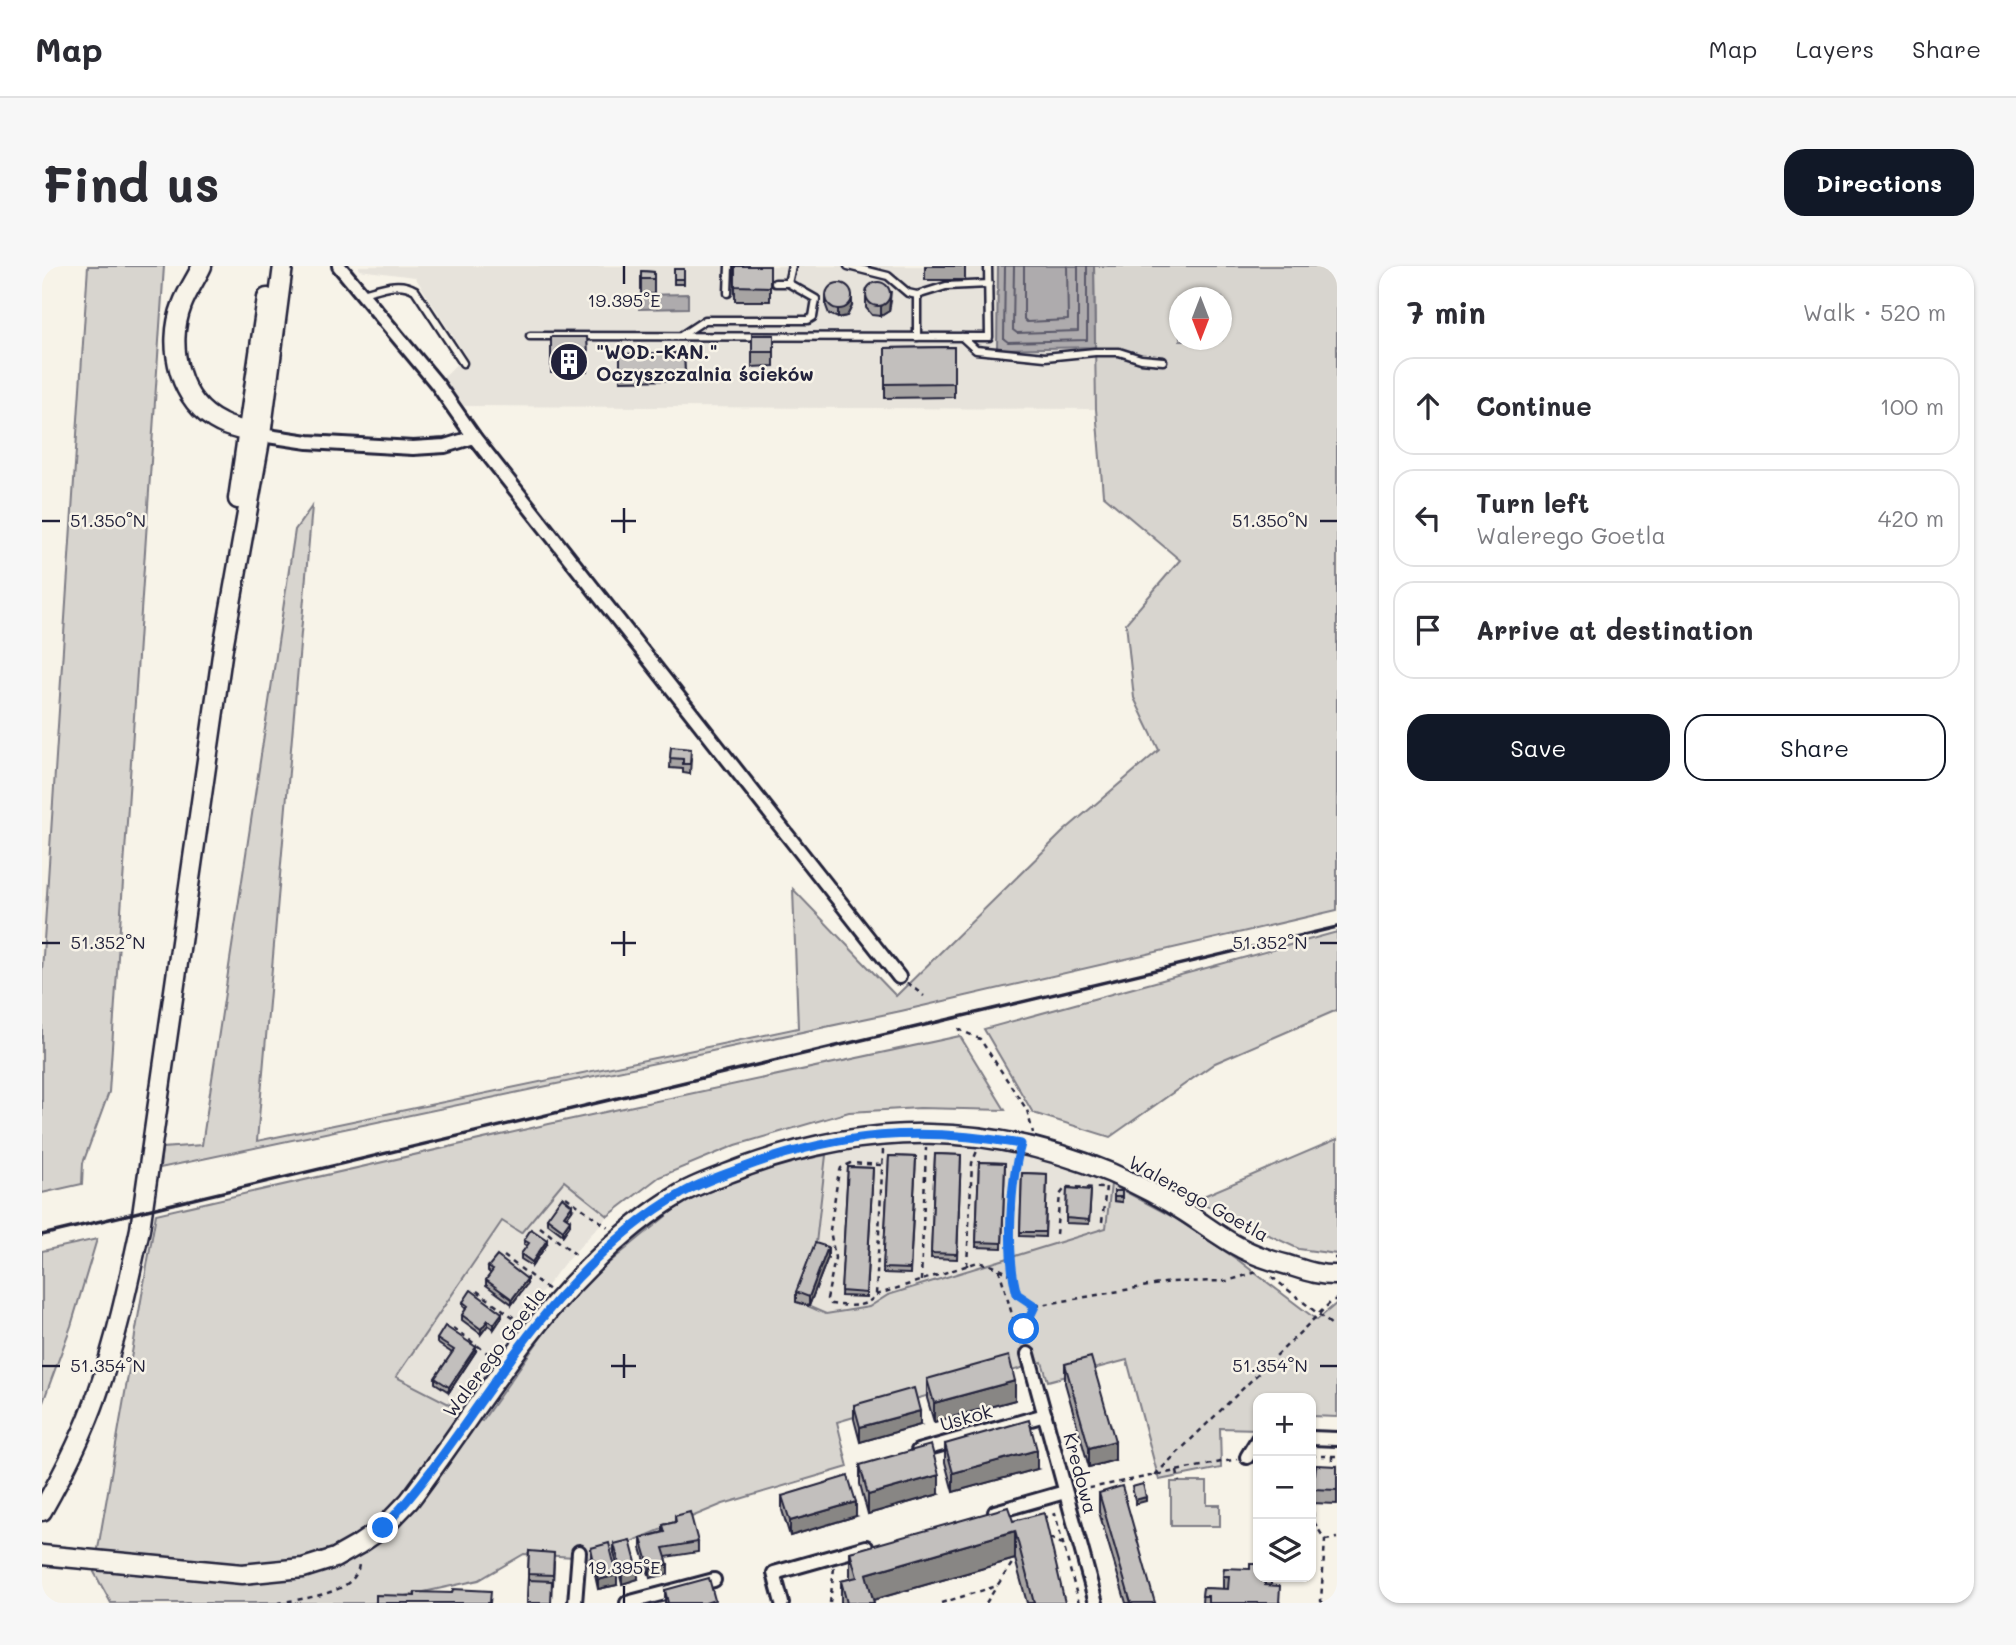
<!DOCTYPE html>
<meta charset="utf-8">
<style>
body{margin:0;font-family:Mali,sans-serif;background:#f7f7f7;color:#2b2b33}
.controls{position:absolute;right:21px;bottom:21px;display:grid;overflow:hidden;border-radius:14px;box-shadow:0 2px 5px #0004}
.controls button{width:63px;height:63px;display:grid;place-items:center;padding:0;border:0;border-bottom:2px solid #e1e1e2;background:#fff;color:#2b2b33;font:35px sans-serif}
.compass{position:absolute;left:1127px;top:21px;width:63px;height:63px;border-radius:50%;background:#fff;box-shadow:0 2px 5px #0004;rotate:180deg}
.stop{position:absolute;width:21px;height:21px;margin:-16px;border:5px solid #1a73e8;border-radius:50%;background:#fff}
.stop.end{background:#1a73e8;border-color:#fff;box-shadow:0 2px 7px #0008}
.list{margin:0;padding:0;list-style:none}
h2{display:flex;justify-content:space-between;align-items:center;height:91px;margin:0;padding:0 28px;font-size:30px}
h2 small{font-size:23px;font-weight:400;color:#7c7c81}
.list li{display:grid;grid-template-columns:46px 1fr auto;gap:21px;align-items:center;box-sizing:border-box;height:98px;margin:0 14px 14px;padding:0 14px;border:2px solid #e1e1e2;border-radius:21px}
.list b{display:block;font-size:26px;white-space:nowrap}
.list p{margin:0;font-size:23px;white-space:nowrap;color:#7c7c81}
.list em{font-size:23px;font-style:normal;color:#7c7c81}
.actions{display:flex;gap:14px;padding:21px 28px}
.actions a{flex:1;padding:16px 0;border:2px solid #111827;border-radius:21px;text-align:center;font-size:24px;color:#111827}
.actions .main{background:#111827;color:#fff}
.icon{flex:none;width:38px;height:38px;fill:none;stroke:currentColor;stroke-width:2;stroke-linecap:round;stroke-linejoin:round}
.map{position:relative;flex:none;width:1295px;height:1337px;overflow:hidden;border-radius:21px}
header{display:flex;align-items:center;gap:42px;box-sizing:border-box;height:98px;padding:0 35px;background:#fff;border-bottom:2px solid #e1e1e2}
header strong{font-size:33px}
nav{display:flex;gap:38px;margin-inline-start:auto;font-size:24px}
.intro{display:flex;align-items:center;justify-content:space-between;box-sizing:border-box;height:168px;padding:0 42px}
h1{margin:0;font-size:49px}
.button{padding:18px 32px;border-radius:21px;background:#111827;color:#fff;font-size:24px;font-weight:700}
main{display:flex;gap:42px;padding:0 42px}
aside{flex:1;background:#fff;border-radius:21px;box-shadow:0 2px 5px #0004}
.map>svg:first-child{display:block}
</style>
<header>
<strong>Map</strong>
<nav><a>Map</a><a>Layers</a><a>Share</a></nav>
</header>
<div class="intro"><h1>Find us</h1><a class="button">Directions</a></div>
<main>
<div class="map">
<svg width="1295" height="1337" viewBox="0 0 1295 1337">
<rect width="100%" height="100%" fill="#f7f3e8"/>
<filter id="ink" filterUnits="userSpaceOnUse"><feTurbulence type="fractalNoise" baseFrequency=".0143" numOctaves="2"/><feDisplacementMap in="SourceGraphic" scale="14" xChannelSelector="R" yChannelSelector="G"/><feConvolveMatrix kernelMatrix="1 2 1 2 8 2 1 2 1" color-interpolation-filters="sRGB"/></filter>
<g filter="url(#ink)">
<g fill="#e7e3db">
<path d="M317 0H1052L1054 143 422 140 401 112 423 89 373 11 317 4Z"/>
<path d="M880 878 936 880 976 888 999 892 1069 918 1064 962 846 1029 827 1041 785 1048 754 1036 773 986 784 889 836 879Z"/>
<path d="M522 915 566 950 521 999 477 1056 420 1145 353 1110 461 954 479 966Z"/>
</g>
<g fill="#d8d5cf" stroke="#7d7c85" stroke-width="2" fill-rule="evenodd">
<path d="M46 0H122L67 826 41 897 40 918 0 927V705Z"/>
<path d="M1052 0H1295V644L859 745 118 902 120 882 160 879 253 264 270 240 215 875 756 762 751 623 854 730 1022 565 1117 484 1092 432 1084 357 1138 294 1061 229 1054 143ZM1138 32H1180V74H1138Z"/>
<path d="M1295 666V744L1173 797 1068 871 991 847 942 763Z"/>
<path d="M918 770 963 844 878 842 807 846 694 879 617 911 566 950 522 915 479 967 460 955 354 1111 440 1155 530 1027 646 932 730 900 784 889 773 986 754 1035 784 1048 827 1041 846 1029 1064 962 1069 918 1133 952 1196 994 1275 1054 1295 1037V1151L1269 1150V1132H1216V1163L1178 1162 1179 1202 1117 1214 1085 1094 1006 1115 1000 1096 795 1156 806 1201 681 1238 550 1292 482 1288 437 1314 331 1337H69L52 1306 114 948 507 858Z"/>
<path d="M1295 873V988L1257 983 1152 934Z"/>
<path d="M55 973 29 1060 0 1139V985Z"/>
<path d="M1129 1216H1165V1239H1178V1260H1129Z"/>
</g>
<g fill="#aeabad" stroke="#76747f" stroke-width="2">
<path d="M956 0H1052L1053 81 955 83Z"/>
<path d="M646 28V42L597 43V29Z"/>
</g>
<g fill="none" stroke-linecap="round" stroke-linejoin="round">
<g stroke="#5a5969" stroke-width="2">
<path d="M963 0 962 73 966 76 1045 74V0"/>
<path d="M972 0 971 64 975 67 1036 65V0"/>
<path d="M982 0V53L985 56 1026 54 1025 0"/>
</g>
<defs>
<g id="lane">
<path d="M806 0 846 10 866 27 875 29 904 20 947 18"/>
<path d="M733 17H746L750 0"/>
<path d="M321 27C339 22 357 14 373 24L421 97"/>
<path d="M686 27 687 0"/>
<path d="M640 69 663 54H766L771 51 774 33 746 17"/>
<path d="M488 70 947 71 946 0"/>
<path d="M875 71V29"/>
<path d="M920 71 934 84 1003 91 1053 86H1077L1099 93 1121 95"/>
</g>
<g id="street">
<path d="M297 0 395 118 432 171 857 711"/>
<path d="M219 169 266 176 371 182 403 180 432 171"/>
<path d="M986 1088 1054 1337"/>
<path d="M1269 1172 1295 1173"/>
<path d="M876 1185 1003 1149"/>
<path d="M1205 1191 1216 1173"/>
<path d="M953 1246 1023 1226"/>
<path d="M533 1337 537 1286"/>
<path d="M585 1337 672 1314"/>
<path d="M740 1337 732 1307 824 1281"/>
</g>
<g id="secondary">
<path d="M160 0C154 13 145 25 140 39 124 80 137 137 179 157 190 163 204 165 216 168"/>
<path d="M196 233 225 32"/>
<path d="M0 1245C21 1208 41 1170 55 1129 74 1075 86 1019 98 963L181 382 219 169 241 0"/>
<path d="M0 1289 200 1308 261 1302 293 1292 316 1279 341 1262 367 1235C426 1157 477 1070 547 1001 574 974 605 947 638 928 659 916 683 909 705 900 828 856 947 856 1069 907 1094 918 1120 931 1143 946 1162 958 1179 972 1199 982 1214 990 1230 995 1246 999 1262 1004 1278 1010 1295 1009"/>
</g>
</defs>
<use href="#lane" stroke="#22223b" stroke-width="11"/>
<use href="#street" stroke="#22223b" stroke-width="18"/>
<use href="#secondary" stroke="#22223b" stroke-width="23"/>
<g stroke="#22223b" stroke-width="2.5" stroke-dasharray="5 5" stroke-linecap="butt">
<path d="M865 717 882 730"/>
<path d="M916 763 938 773 985 844 991 867"/>
<path d="M975 891 972 902 969 990 970 1009 975 1029 993 1040 1128 1016 1185 1015 1215 1006"/>
<path d="M839 899 809 897 799 902 796 911 788 964 793 992 785 1033 789 1038C806 1040 823 1043 834 1029L841 884"/>
<path d="M524 931 566 961"/>
<path d="M1060 956 1064 921"/>
<path d="M498 961 537 991"/>
<path d="M1014 968 1018 929 1024 921 1064 922"/>
<path d="M462 990 507 1024"/>
<path d="M1292 992H1295"/>
<path d="M925 1000 930 897 935 885"/>
<path d="M957 1003 979 1080"/>
<path d="M1230 1011 1295 1063"/>
<path d="M879 1015 884 882"/>
<path d="M435 1025 478 1056"/>
<path d="M834 1029 936 996 951 1000 970 1009"/>
<path d="M411 1062 451 1091"/>
<path d="M984 1076 982 1063 993 1040"/>
<path d="M1269 1190H1295"/>
<path d="M1290 1190V1201"/>
<path d="M1135 1205 1137 1216"/>
<path d="M1113 1209 1291 1034H1295"/>
<path d="M1037 1224 1195 1193"/>
<path d="M1270 1236 1272 1256 1283 1274 1279 1335 1281 1337"/>
<path d="M1001 1252 1013 1248 1037 1337"/>
<path d="M1008 1272 1020 1278"/>
<path d="M1283 1274 1295 1272"/>
<path d="M236 1337C260 1332 316 1329 317 1297"/>
<path d="M788 1337 792 1302"/>
<path d="M899 1337 955 1320 973 1293"/>
<path d="M944 1337 955 1320"/>
</g>
<use href="#lane" stroke="#f7f3e8" stroke-width="6"/>
<use href="#street" stroke="#f7f3e8" stroke-width="12"/>
<use href="#secondary" stroke="#f7f3e8" stroke-width="18"/>
<path stroke="#22223b" stroke-width="3.5" d="M0 969 1295 661"/>
</g>
<g fill="#a7a4a3" stroke="#22223b" stroke-width="2">
<rect x="693" y="0" width="35" height="35"/>
<rect x="883" y="0" width="40" height="14"/>
<rect x="632" y="3" width="10" height="15"/>
<path d="M599 5 612 6V28H599Z"/>
<path d="M784 30 810 40 805 50 796 52 787 48 784 40Z"/>
<path d="M824 32 849 35 847 45 839 50 830 49 824 42Z"/>
<path d="M710 69H732V100L710 101Z"/>
<path d="M509 71H545L546 106 509 107Z"/>
<path d="M912 81V131L843 132V82Z"/>
<path d="M642 87 643 114 578 115V88Z"/>
<path d="M629 481 649 492 648 508 641 507V503L628 502Z"/>
<path d="M893 888 919 889 915 993 889 992Z"/>
<path d="M847 890 874 891 868 1008 841 1007Z"/>
<path d="M937 896 963 897 960 982 934 981Z"/>
<path d="M806 901 831 902 824 1031 799 1030Z"/>
<path d="M980 907 1005 908 1003 971 978 970Z"/>
<path d="M1025 922 1049 924 1047 958 1024 957Z"/>
<path d="M1072 925H1080V936L1072 935Z"/>
<path d="M530 944 524 952 528 959 521 969 505 957V952Z"/>
<path d="M482 974 505 978 490 1000 479 993V988L485 980 482 978Z"/>
<path d="M786 991 767 1040 754 1036V1026Z"/>
<path d="M446 1001 485 1018 470 1038 444 1019V1014L449 1008 446 1005Z"/>
<path d="M421 1036 460 1051 452 1063 446 1059 439 1068 420 1054V1049L424 1043 421 1040Z"/>
<path d="M395 1073 434 1085 407 1126 393 1117V1112L410 1087 395 1077Z"/>
<path d="M1023 1098 1073 1194 1047 1201 1023 1117Z"/>
<path d="M885 1113 973 1134 892 1156 885 1132Z"/>
<path d="M812 1139 878 1159 818 1176 812 1153Z"/>
<path d="M903 1178 995 1203 911 1226 903 1196Z"/>
<path d="M818 1199 897 1228 826 1248 818 1218Z"/>
<path d="M1295 1200V1238L1270 1237V1250H1269V1208H1273Z"/>
<path d="M1057 1227 1113 1337H1084L1057 1246Z"/>
<path d="M740 1230 814 1250 748 1270 740 1244Z"/>
<path d="M633 1250 656 1276V1286L624 1291 626 1308 608 1312 599 1282V1272L621 1266V1259L633 1256Z"/>
<path d="M971 1255 1023 1337H985L973 1293 831 1334 832 1337H799V1315L808 1313V1286Z"/>
<path d="M572 1278 596 1313 580 1318 572 1287Z"/>
<path d="M549 1282 575 1319 556 1323 549 1291Z"/>
<path d="M487 1285 512 1296 511 1319 485 1337Z"/>
<path d="M1181 1310 1229 1311V1319L1238 1337H1160L1161 1322 1181 1323Z"/>
<path d="M623 1324 673 1337H623Z"/>
</g>
<g fill="#888684" stroke="#22223b" stroke-width="2">
<path d="M849 25 847 45 839 50V41Z"/>
<path d="M810 30V40L805 50 796 52V43Z"/>
<path d="M530 939V944L522 955V950Z"/>
<path d="M528 954V959L521 969V964Z"/>
<path d="M505 974V978L490 1000V996Z"/>
<path d="M786 981V991L767 1040V1031Z"/>
<path d="M485 1013V1018L470 1038V1033Z"/>
<path d="M460 1047V1051L452 1063V1058Z"/>
<path d="M446 1054V1059L439 1068V1063Z"/>
<path d="M434 1081V1085L407 1126V1121Z"/>
<path d="M973 1115V1134L892 1156V1137Z"/>
<path d="M878 1145V1159L818 1176V1161Z"/>
<path d="M1073 1175V1194L1047 1201V1182Z"/>
<path d="M995 1184V1203L911 1226V1207Z"/>
<path d="M897 1209V1228L826 1248V1229Z"/>
<path d="M1104 1231V1235L1093 1238V1234Z"/>
<path d="M814 1236V1250L748 1270V1255Z"/>
<path d="M973 1265V1293L824 1336V1308Z"/>
<path d="M626 1298V1308L608 1312V1303Z"/>
<path d="M596 1304V1313L580 1318V1308Z"/>
<path d="M575 1309V1319L556 1323V1314Z"/>
</g>
<g fill="#c2bfbd" stroke="#22223b" stroke-width="2">
<path d="M693 0H728V21L693 20Z"/>
<rect x="632" y="3" width="10" height="10"/>
<path d="M599 5 612 6V13H599Z"/>
<circle cx="836" cy="28" r="12"/>
<circle cx="797" cy="30" r="13"/>
<rect x="710" y="69" width="22" height="17"/>
<path d="M509 71H545L546 92H509Z"/>
<path d="M912 81V117L843 118V82Z"/>
<path d="M642 87 643 109 578 110V88Z"/>
<path d="M629 481 649 483 648 498H641V493L628 492Z"/>
<path d="M893 888 919 889 915 988 889 987Z"/>
<path d="M847 890 874 891 868 1003 841 1002Z"/>
<path d="M937 896 963 897 960 977 934 976Z"/>
<path d="M806 901 831 902 824 1027 799 1025Z"/>
<path d="M980 907 1005 908 1003 966H978Z"/>
<path d="M1025 922 1049 924 1047 954 1024 952Z"/>
<rect x="1072" y="925" width="8" height="6"/>
<path d="M520 931 530 939 522 950 528 954 521 964 505 952Z"/>
<path d="M489 963 505 974 490 996 479 988 487 977 482 974Z"/>
<path d="M773 977 786 981 767 1031 754 1026Z"/>
<path d="M455 990 485 1013 470 1033 444 1014 451 1004 446 1001Z"/>
<path d="M429 1024 460 1047 452 1058 446 1054 439 1063 420 1049 426 1040 421 1036Z"/>
<path d="M403 1060 434 1081 407 1121 393 1112 412 1084 395 1073Z"/>
<path d="M967 1090 973 1115 892 1137 885 1113Z"/>
<path d="M1049 1091 1073 1175 1047 1182 1023 1098Z"/>
<path d="M872 1122 878 1145 818 1161 812 1139Z"/>
<path d="M987 1154 995 1184 911 1207 903 1178Z"/>
<path d="M889 1179 897 1209 826 1229 818 1199Z"/>
<path d="M1274 1199 1295 1200V1224L1270 1223V1236L1269 1235V1208H1273Z"/>
<path d="M806 1210 814 1236 748 1255 740 1230Z"/>
<path d="M1101 1218 1104 1231 1093 1234 1090 1221Z"/>
<path d="M1080 1220 1113 1337H1089L1057 1227Z"/>
<path d="M966 1241 971 1255 1002 1247 1023 1337H992L973 1265 824 1308 832 1337H805L799 1315 815 1311 808 1286Z"/>
<path d="M648 1246 656 1276 621 1282 626 1298 608 1303 599 1272 623 1266 621 1259 634 1256 633 1250Z"/>
<path d="M588 1274 596 1304 580 1308 572 1278Z"/>
<path d="M567 1277 575 1309 556 1314 549 1282Z"/>
<path d="M487 1285 512 1287 511 1309 486 1308Z"/>
<path d="M1208 1298H1216V1311H1228H1223V1319L1238 1320 1237 1337H1166V1330H1160L1161 1322 1186 1323 1187 1310H1181L1182 1302 1208 1303Z"/>
<path d="M667 1312 673 1334 663 1337H626L623 1324Z"/>
<path d="M486 1314 510 1315 509 1337H485Z"/>
<path d="M411 1323 449 1325 448 1337H334V1329L373 1330V1326L410 1327Z"/>
</g>
</g>
<g fill="none" stroke-linecap="round" stroke-linejoin="round" filter="url(#ink)">
<path stroke="#1a73e8" stroke-width="9" d="M341 1262C408 1191 454 1103 518 1031 552 993 594 953 639 928 659 916 681 909 703 901 799 866 878 860 979 878 968 917 964 990 975 1028L993 1040 982 1063"/>
</g>
<path fill="none" stroke="#22223b" stroke-width="2.5" d="M582 0V18M582 242V267M0 255H18M569 255H594M1278 255H1295M582 665V690M0 677H18M569 677H594M1278 677H1295M582 1088V1112M0 1100H18M569 1100H594M1278 1100H1295M582 1320V1337"/>
<defs>
<symbol id="building-disc" viewBox="-11 -11 22 22"><circle r="9.5" fill="#22223b" stroke="#f7f3e8"/><path d="M-4-6H4V6H1V3H-1V6H-4ZM-2.5-4.3h1.7v1.8h-1.7ZM.8-4.3h1.7v1.8H.8ZM-2.5-1h1.7V.8h-1.7ZM.8-1h1.7V.8H.8Z" fill="#fff"/></symbol>
</defs>
<g fill-rule="evenodd">
<use href="#building-disc" x="505" y="74" width="44" height="44"/>
</g>
<g text-anchor="middle" dominant-baseline="central" stroke-width="5" stroke-linejoin="round" paint-order="stroke">
<g font-size="19" font-weight="bold" fill="#22223b" stroke="#f7f3e8" text-anchor="start">
<text x="554" y="85">"WOD.-KAN."<tspan x="554" dy="22">Oczyszczalnia ścieków</tspan></text>
</g>
<g font-size="19" fill="#22223b" stroke="#f7f3e8">
<text transform="translate(1157 932) rotate(29)">Walerego Goetla</text>
<text transform="translate(452 1086) rotate(-53)">Walerego Goetla</text>
<text transform="translate(924 1151) rotate(-16)">Uskok</text>
<text transform="translate(1039 1207) rotate(75)">Kredowa</text>
</g>
</g>
<g font-size="18" text-anchor="middle" fill="#22223b" stroke="#f7f3e8" stroke-width="5" stroke-linejoin="round" paint-order="stroke">
<text x="582" y="41">19.395°E</text>
<text x="1228" y="261">51.350°N</text>
<text x="66" y="261">51.350°N</text>
<text x="1228" y="683">51.352°N</text>
<text x="66" y="683">51.352°N</text>
<text x="1228" y="1106">51.354°N</text>
<text x="66" y="1106">51.354°N</text>
<text x="582" y="1308">19.395°E</text>
</g>
</svg>
<div class="controls">
<button>+</button>
<button>−</button>
<button><svg class="icon" aria-label="layers" viewBox="0 0 24 24"><path d="M12 4l9 5-9 5-9-5zM3 14l9 5 9-5"/></svg></button>
</div>
<svg class="compass" viewBox="-18 -18 36 36"><path d="M0-13l5 13h-10z" fill="#e53935"/><path d="M0 13l5-13h-10z" fill="#7c7c81"/></svg>
<div class="stop" style="left:982px;top:1063px"></div>
<div class="stop end" style="left:341px;top:1262px"></div>
</div>
<aside>
<h2>7 min<small>Walk · 520 m</small></h2>
<ul class="list">
<li><svg class="icon" aria-label="ahead" viewBox="0 0 24 24"><path d="M12 20V5M6 11l6-6 6 6"/></svg><div><b>Continue</b></div><em>100 m</em></li>
<li><svg class="icon" aria-label="left" viewBox="0 0 24 24"><path d="M17 20v-9H6M10 6l-5 5 5 5"/></svg><div><b>Turn left</b><p>Walerego Goetla</p></div><em>420 m</em></li>
<li><svg class="icon" aria-label="arrive" viewBox="0 0 24 24"><path d="M6 21V4h12l-3 4 3 4H6"/></svg><div><b>Arrive at destination</b></div></li>
</ul>
<div class="actions"><a class="main">Save</a><a>Share</a></div>
</aside>
</main>
